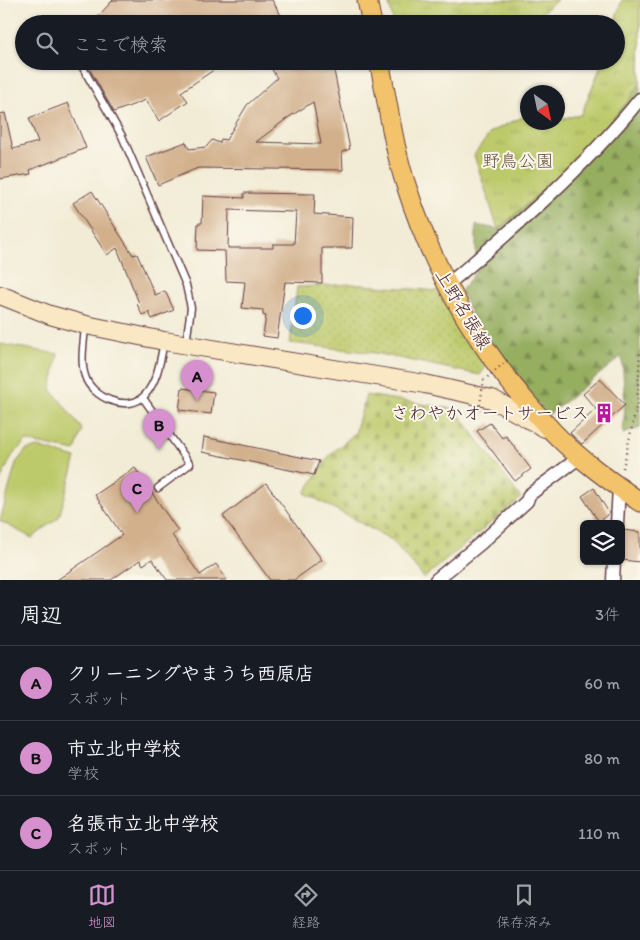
<!DOCTYPE html>
<html lang="ja">
<meta charset="utf-8">
<style>
body{margin:0;font-family:Itim,"Klee One",sans-serif;background:#242831;color:#f1f3f6}
.controls{position:absolute;right:15px;bottom:15px;display:grid;overflow:hidden;border-radius:8px;box-shadow:0 1px 4px #0004}
.controls button{width:45px;height:45px;display:grid;place-items:center;padding:0;border:0;border-bottom:1px solid #363941;background:#171b24;color:#f1f3f6;font:25px sans-serif}
.compass{position:absolute;left:520px;top:85px;width:45px;height:45px;border-radius:50%;background:#171b24;box-shadow:0 1px 4px #0004;rotate:147deg}
.you{position:absolute;left:302px;top:315px;width:18px;height:18px;margin:-12px;border:4px solid #fff;border-radius:50%;background:#1a73e8;box-shadow:0 0 0 8px #1a73e833}
.badge{display:grid;place-items:center;width:32px;height:32px;border-radius:50%;background:#d690ce;color:#111;font-size:16px;font-weight:700}
.pin{position:absolute;translate:-50% -41px;filter:drop-shadow(0 1px 2px #0008)}
.pin::after{content:'';position:absolute;top:26px;width:18px;height:15px;background:inherit;clip-path:polygon(0 0,100% 0,50% 100%)}
.list{margin:0;padding:0;list-style:none}
h2{display:flex;justify-content:space-between;align-items:center;height:65px;margin:0;padding:0 20px;font-size:21px}
h2 small{font-size:16px;font-weight:400;color:#9ea1a6}
.list li{display:grid;grid-template-columns:32px 1fr auto;gap:15px;align-items:center;box-sizing:border-box;height:75px;padding:0 20px;border-top:1px solid #363941}
.list b{display:block;font-size:19px;white-space:nowrap}
.list p{margin:0;font-size:16px;white-space:nowrap;color:#9ea1a6}
.list em{font-size:16px;font-style:normal;color:#9ea1a6}
.icon{flex:none;width:28px;height:28px;fill:none;stroke:currentColor;stroke-width:2;stroke-linecap:round;stroke-linejoin:round}
.map{position:relative;flex:none;width:640px;height:580px;overflow:hidden}
.search{position:absolute;background:#171b24;box-shadow:0 1px 4px #0004;left:15px;right:15px;top:15px;height:55px;display:flex;align-items:center;gap:12px;box-sizing:border-box;padding:0 18px;border-radius:28px;color:#9ea1a6;font-size:19px}
.sheet{height:290px;background:#171b24}
nav{display:flex;justify-content:space-around;align-items:center;box-sizing:border-box;height:70px;border-top:1px solid #363941;background:#171b24;font-size:14px;color:#9ea1a6}
nav a{display:grid;justify-items:center;gap:2px}
nav .on{color:#d690ce}
.map>svg:first-child{display:block}
</style>
<div class="map">
<svg width="640" height="580" viewBox="0 0 640 580">
<defs>
<pattern id="grass-dots" width="8" height="8" patternUnits="userSpaceOnUse" patternTransform="scale(1.25)"><rect width="8" height="8" fill="#bdca6c"/><path d="M2 2h.1M6 6h.1" fill="none" stroke="#a4ad5e" stroke-width="1.8" stroke-linecap="round"/></pattern>
<pattern id="forest-firs" width="22" height="20" patternUnits="userSpaceOnUse" patternTransform="scale(1.25)"><rect width="22" height="20" fill="#96ae60"/><path d="M5 1l3.5 6h-7zM16 11l3.5 6h-7z" fill="#7c8d4f"/></pattern>
<pattern id="cemetery-stones" width="16" height="16" patternUnits="userSpaceOnUse" patternTransform="scale(1.25)"><rect width="16" height="16" fill="#bdca6c"/><path d="M2 7V4a2 2 0 0 1 4 0v3zM10 15v-3a2 2 0 0 1 4 0v3z" fill="#a4ad5e"/></pattern>
<pattern id="park-tufts" width="24" height="20" patternUnits="userSpaceOnUse" patternTransform="scale(1.25)"><rect width="24" height="20" fill="#bdca6c"/><path d="M3 7l-1-3M5 7V3M7 7l1-3M15 17l-1-3M17 17v-4M19 17l1-3" fill="none" stroke="#a4ad5e"/></pattern>
</defs>
<rect width="100%" height="100%" fill="#fbf7ec"/>
<filter id="ink" filterUnits="userSpaceOnUse"><feTurbulence type="fractalNoise" baseFrequency=".02" numOctaves="2"/><feDisplacementMap in="SourceGraphic" scale="10" xChannelSelector="R" yChannelSelector="G"/><feConvolveMatrix kernelMatrix="1 2 1 2 8 2 1 2 1" color-interpolation-filters="sRGB"/></filter>
<filter id="wash" filterUnits="userSpaceOnUse"><feTurbulence type="fractalNoise" baseFrequency=".0096" numOctaves="4" result="noise"/><feDisplacementMap in="SourceGraphic" scale="20" xChannelSelector="R" yChannelSelector="G"/><feGaussianBlur stdDeviation="1.12" result="paint"/><feColorMatrix in="noise" values="0 0 0 0 0 0 0 0 0 0 0 0 0 0 0 0 0 1.4 0 .05"/><feComposite in="paint" operator="in"/></filter>
<g filter="url(#wash)">
<rect width="100%" height="100%" fill="#f2ecd6"/>
<path fill="url(#grass-dots)" stroke="#84744c" d="M352 284 438 291 486 367 480 375 375 353 290 343 297 287Z"/>
<path fill="url(#forest-firs)" stroke="#706646" d="M640 0V428L623 434 625 405 622 356 547 416 471 314 461 291 476 271V225L498 229 492 209 491 132 527 115 528 122H558V119L581 115 603 61H616V24Z"/>
<path fill="url(#cemetery-stones)" stroke="#84744c" d="M366 395 455 409 521 498 424 578 392 540 305 493 329 456 355 433Z"/>
<g fill="url(#park-tufts)" stroke="#84744c">
<path d="M388 0H557L528 24H394Z"/>
<path d="M622 0H640V83L629 100 574 163 498 229 474 155 491 132 527 115 528 122H558V119L581 115 603 61H616V24H614Z"/>
</g>
<g fill="#bdca6c" stroke="#84744c">
<path d="M0 344 58 354 51 389 82 429 75 451 26 441 12 456 0 481Z"/>
<path d="M38 447 76 458 59 517 32 538 0 521 16 463 26 450Z"/>
</g>
<g id="blocks">
<g fill="#d2b08c" fill-rule="evenodd">
<path d="M113 0H272L286 24H91Z"/>
<path d="M85 61H227L181 92 188 101 159 121 146 100 114 112Z"/>
<path d="M267 61H332L350 149 342 152 343 170 198 168 158 185 146 157 186 142 189 149 206 147 212 140 220 143 221 139 226 140 247 105 277 78ZM313 102 321 144 256 142 289 117Z"/>
<path d="M68 103 86 148 30 170 31 174 0 179V114L5 113 13 149 38 142 29 118Z"/>
<path d="M92 191 133 255 137 254 155 295 165 291 174 310 152 319 149 312 142 315 137 304 139 303 117 248 107 255 73 203Z"/>
<path d="M244 193 315 194 314 214 353 217 352 248H322V283L285 282 277 338 263 336 266 316 263 315V310L242 308 245 282 226 281 225 251 197 250 198 223H202L203 196 244 198ZM229 210 296 212 294 244H273V248H228Z"/>
<path d="M600 379 625 405 582 444 570 433 596 409 583 394Z"/>
<path d="M182 388 214 392 211 414 179 410Z"/>
<path d="M490 423 502 438 506 436 531 469 515 481 477 431Z"/>
<path d="M204 437 319 461 314 475 202 452Z"/>
<path d="M135 468 178 531 172 535 200 575 216 564 227 580H167L152 559 143 565 140 560 111 580H57L122 535 95 495Z"/>
<path d="M266 483 322 560 294 580H270L223 516Z"/>
<path d="M594 488 609 513 599 522 582 496Z"/>
<path d="M622 530 640 532V562L622 560Z"/>
</g>
</g>
</g>
<g filter="url(#ink)">
<use href="#blocks" fill-opacity="0" stroke="#633e45" stroke-width="1"/>
<g fill="none" stroke-linecap="round" stroke-linejoin="round">
<defs>
<g id="lane">
<path d="M79 61 122 136 186 285 191 308 186 343"/>
<path d="M85 327C84 342 80 361 85 376 91 397 128 414 145 395 158 380 160 361 164 342"/>
<path d="M143 398 190 464 158 488"/>
</g>
<g id="street">
<path d="M447 285C515 228 584 168 640 99"/>
<path d="M617 524 619 487"/>
<path d="M436 580 481 543 527 501 529 495 580 457"/>
<path d="M613 580 614 561"/>
</g>
<path id="secondary" d="M0 295 50 315 86 325 164 341 425 384 492 399 545 428"/>
<g id="primary">
<path d="M367 0 372 24"/>
<path d="M379 61C388 103 393 147 407 188 436 279 487 363 554 433 579 459 610 481 640 502"/>
</g>
</defs>
<use href="#lane" stroke="#633e45" stroke-width="9"/>
<use href="#street" stroke="#633e45" stroke-width="15"/>
<use href="#secondary" stroke="#633e45" stroke-width="20"/>
<use href="#primary" stroke="#633e45" stroke-width="21"/>
<path stroke="#633e45" stroke-width="2.5" stroke-dasharray="1 4" stroke-linecap="butt" d="M623 468 637 404 640 351"/>
<use href="#lane" stroke="#fff" stroke-width="6"/>
<use href="#street" stroke="#fff" stroke-width="12"/>
<use href="#secondary" stroke="#fae7c3" stroke-width="18"/>
<use href="#primary" stroke="#f2c36a" stroke-width="19"/>
<path stroke="#633e45" stroke-width="2.5" stroke-dasharray="1 4" stroke-linecap="butt" d="M479 410 484 380 509 359"/>
</g>
</g>
<defs>
<symbol id="building-bare" viewBox="-9 -9 18 18"><path d="M-4-6H4V6H1V3H-1V6H-4ZM-2.5-4.3h1.7v1.8h-1.7ZM.8-4.3h1.7v1.8H.8ZM-2.5-1h1.7V.8h-1.7ZM.8-1h1.7V.8H.8Z" fill="#b5179e" stroke="#fbf7ec" stroke-width="2.5" paint-order="stroke"/></symbol>
</defs>
<g fill-rule="evenodd">
<use href="#building-bare" x="590" y="399" width="28" height="28"/>
</g>
<g text-anchor="middle" dominant-baseline="central" stroke-width="4" stroke-linejoin="round" paint-order="stroke">
<g font-size="18" fill="#6c523e" stroke="#fbf7ec">
<text x="518" y="161">野鳥公園</text>
</g>
<g font-size="18" fill="#4a1f2b" stroke="#fbf7ec">
<text transform="translate(463 309) rotate(59)">上野名張線</text>
</g>
<g font-size="18" fill="#4a1f2b" stroke="#fbf7ec" text-anchor="end">
<text x="589" y="413">さわやかオートサービス</text>
</g>
</g>
</svg>
<div class="controls">
<button><svg class="icon" aria-label="layers" viewBox="0 0 24 24"><path d="M12 4l9 5-9 5-9-5zM3 14l9 5 9-5"/></svg></button>
</div>
<svg class="compass" viewBox="-18 -18 36 36"><path d="M0-13l5 13h-10z" fill="#e53935"/><path d="M0 13l5-13h-10z" fill="#9ea1a6"/></svg>
<div class="you"></div>
<div class="pin badge" style="left:197px;top:401px">A</div>
<div class="pin badge" style="left:159px;top:450px">B</div>
<div class="pin badge" style="left:137px;top:513px">C</div>
<div class="search"><svg class="icon" aria-label="search" viewBox="0 0 24 24"><circle cx="10" cy="10" r="6"/><path d="M15 15l6 6"/></svg>ここで検索</div>
</div>
<section class="sheet">
<h2>周辺<small>3件</small></h2>
<ul class="list">
<li><span class="badge">A</span><div><b>クリーニングやまうち西原店</b><p>スポット</p></div><em>60 m</em></li>
<li><span class="badge">B</span><div><b>市立北中学校</b><p>学校</p></div><em>80 m</em></li>
<li><span class="badge">C</span><div><b>名張市立北中学校</b><p>スポット</p></div><em>110 m</em></li>
</ul>
</section>
<nav>
<a class="on"><svg class="icon" aria-label="map" viewBox="0 0 24 24"><path d="M3 6l6-2 6 2 6-2v14l-6 2-6-2-6 2zM9 4v14M15 6v14"/></svg>地図</a>
<a><svg class="icon" aria-label="directions" viewBox="0 0 24 24"><path d="M12 3l9 9-9 9-9-9zM9 14v-3h6M13 9l2 2-2 2"/></svg>経路</a>
<a><svg class="icon" aria-label="saved" viewBox="0 0 24 24"><path d="M7 4h10v16l-5-4-5 4z"/></svg>保存済み</a>
</nav>
